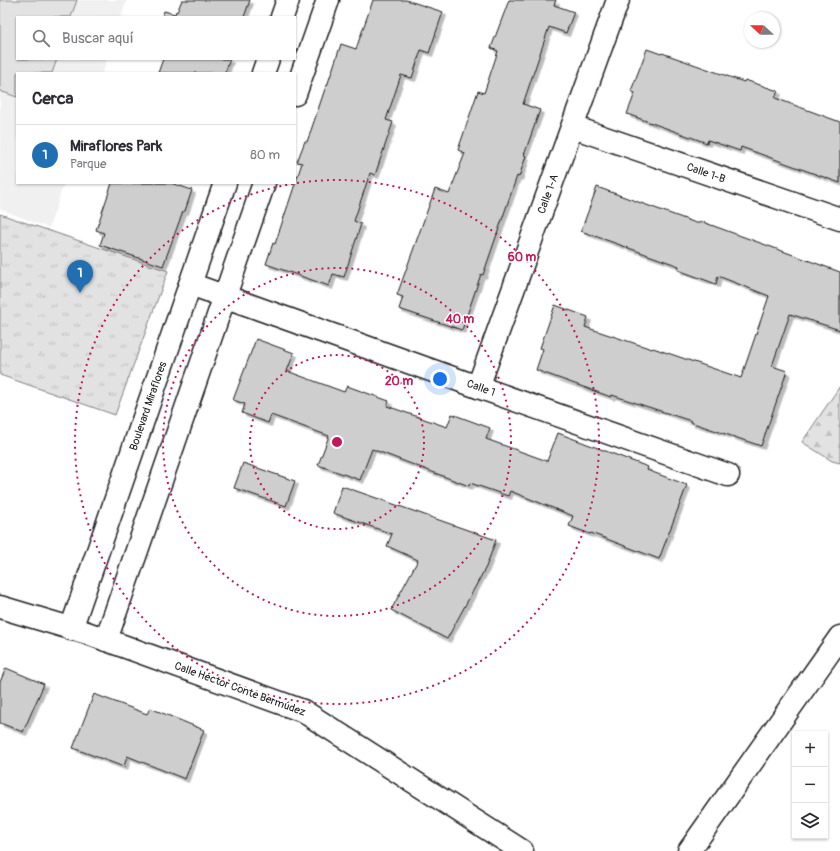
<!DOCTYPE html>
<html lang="es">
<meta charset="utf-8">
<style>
body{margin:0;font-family:Pangolin,sans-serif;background:#f2f2f3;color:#2b2b33}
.controls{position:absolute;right:12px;bottom:12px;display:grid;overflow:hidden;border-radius:0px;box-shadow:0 1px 3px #0004}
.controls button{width:36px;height:36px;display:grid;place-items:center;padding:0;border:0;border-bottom:1px solid #e1e1e2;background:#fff;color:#2b2b33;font:20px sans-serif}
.compass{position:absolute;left:744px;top:12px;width:36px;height:36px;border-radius:50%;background:#fff;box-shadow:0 1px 3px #0004;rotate:291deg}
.you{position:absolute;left:440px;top:379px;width:14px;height:14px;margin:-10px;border:3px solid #fff;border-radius:50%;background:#1a73e8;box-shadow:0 0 0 6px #1a73e833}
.badge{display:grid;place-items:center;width:26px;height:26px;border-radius:50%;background:#1f6fb2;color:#fff;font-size:13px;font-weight:700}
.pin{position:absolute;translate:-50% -33px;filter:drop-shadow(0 1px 2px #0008)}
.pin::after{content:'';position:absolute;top:21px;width:14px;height:12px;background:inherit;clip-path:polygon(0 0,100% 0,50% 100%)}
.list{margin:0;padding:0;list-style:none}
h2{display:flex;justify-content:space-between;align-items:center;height:52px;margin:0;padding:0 16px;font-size:17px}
h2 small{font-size:13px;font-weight:400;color:#7c7c81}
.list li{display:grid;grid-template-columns:26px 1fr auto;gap:12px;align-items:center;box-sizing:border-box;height:60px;padding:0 16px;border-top:1px solid #e1e1e2}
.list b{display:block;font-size:15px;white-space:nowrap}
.list p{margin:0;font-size:13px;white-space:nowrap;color:#7c7c81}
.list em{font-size:13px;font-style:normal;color:#7c7c81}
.icon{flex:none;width:22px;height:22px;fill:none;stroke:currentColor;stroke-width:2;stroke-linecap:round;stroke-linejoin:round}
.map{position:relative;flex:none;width:840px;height:851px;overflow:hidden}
.search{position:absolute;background:#fff;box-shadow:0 1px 3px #0004;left:16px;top:16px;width:280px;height:44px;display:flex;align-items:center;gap:10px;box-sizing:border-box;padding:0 14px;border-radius:0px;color:#7c7c81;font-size:15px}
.panel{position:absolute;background:#fff;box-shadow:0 1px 3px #0004;left:16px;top:72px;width:280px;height:112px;border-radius:0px}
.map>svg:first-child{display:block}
</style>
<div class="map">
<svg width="840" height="851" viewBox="0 0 840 851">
<defs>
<pattern id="forest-firs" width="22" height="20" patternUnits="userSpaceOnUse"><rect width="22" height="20" fill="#e2e2e2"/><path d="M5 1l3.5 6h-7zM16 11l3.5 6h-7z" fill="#c1c1c1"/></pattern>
<pattern id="park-tufts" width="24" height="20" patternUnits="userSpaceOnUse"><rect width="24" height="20" fill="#e2e2e2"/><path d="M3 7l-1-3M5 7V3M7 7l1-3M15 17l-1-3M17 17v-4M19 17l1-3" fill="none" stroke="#c1c1c1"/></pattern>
<filter id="shadow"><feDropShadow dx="3.5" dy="3.5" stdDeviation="0" flood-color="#0004"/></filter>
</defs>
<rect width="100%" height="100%" fill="#fff"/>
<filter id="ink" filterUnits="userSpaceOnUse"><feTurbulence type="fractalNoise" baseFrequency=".025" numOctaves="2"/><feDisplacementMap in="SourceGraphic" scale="8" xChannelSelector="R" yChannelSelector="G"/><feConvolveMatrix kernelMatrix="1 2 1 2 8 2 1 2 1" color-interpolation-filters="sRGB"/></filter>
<g filter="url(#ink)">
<path fill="#f0f0f0" d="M0 0H127L121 17H17V59H107L102 73H17V183H64L49 228 0 209Z"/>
<path fill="url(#forest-firs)" stroke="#7f7f7f" d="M840 386V463L832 461 802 442Z"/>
<path fill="url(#park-tufts)" stroke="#7f7f7f" d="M0 214 168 271 115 415 0 375Z"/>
<path fill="#e2e2e2" stroke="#7f7f7f" d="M0 0H77L71 17H17V59H57L52 73H17V97L0 91Z"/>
<g fill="#cecece" stroke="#1c1c1c" filter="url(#shadow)">
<path d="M182 0H250L244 17H162L164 11 175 14 176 11 177 12Z"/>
<path d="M373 0H406L443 12 429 53 421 50 412 78 401 75 386 120 393 122 375 175 370 173 354 221 361 224 344 277 333 274 329 286 266 264 273 243 275 244 302 163 297 162 305 141 307 142 326 86H327L341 44 356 49Z"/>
<path d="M509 0H556L554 5 574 12 566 33 549 27 523 104 540 110 524 155 526 156 519 177 517 176 483 275 481 274 462 330 399 309 403 297 397 295 435 189 449 194 465 153 458 150 478 91 484 93 498 51 491 48Z"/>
<path d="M647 49 661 54 662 53 744 82 745 80 778 91 775 98 840 122V183L741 147 740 151 708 140 707 143 627 114 635 93 631 91Z"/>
<path d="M163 59H230L225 73H158Z"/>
<path d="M112 183H171L192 190 185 211H183L163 266 100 245 104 233 96 230Z"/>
<path d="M597 187 696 223H700V221L840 272V330L790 314 772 366 787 371 761 446 690 422 691 421 612 395 611 397 536 370 543 349 540 348 555 305 588 317 585 327 652 349 653 348 741 378 769 296 718 276 716 284 678 270 679 266 581 231Z"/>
<path d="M256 339 294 353 287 371 344 392 347 386 389 401 387 406 447 427 452 414 490 428 486 439 547 461 558 433 648 467 647 470 687 485 659 559 591 533 590 534 569 526 573 516 510 491 508 496 470 483 469 486 372 449 360 480 318 465 329 436 271 415 268 423 242 413 245 404 233 400Z"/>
<path d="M243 463 295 481 286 506 234 488Z"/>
<path d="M342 486 496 540 486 567 447 639 391 610 418 560 387 546 392 534 333 513Z"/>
<path d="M6 668 44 684 23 732 0 723V682Z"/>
<path d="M94 694 147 714 150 708 204 730 185 779 127 756 124 767 73 748Z"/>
</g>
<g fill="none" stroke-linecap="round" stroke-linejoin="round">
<defs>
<g id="minor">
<path d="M282 17 288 0"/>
<path d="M263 73 268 59"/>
<path d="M295 94 328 0"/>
<path d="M573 127 840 219"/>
<path d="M190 284 478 387 728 475"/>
<path d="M478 387 618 0"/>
<path d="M0 607 87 633 303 711 522 851"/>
<path d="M71 629 225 183"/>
<path d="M106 640 264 183"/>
<path d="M689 851 840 637"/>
</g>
</defs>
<use href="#minor" stroke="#1c1c1c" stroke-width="25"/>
<use href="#minor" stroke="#fff" stroke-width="22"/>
</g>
</g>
<g fill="none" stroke="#c2185b" stroke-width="2" stroke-dasharray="2 4">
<circle cx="337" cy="442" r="87"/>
<circle cx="337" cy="442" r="174"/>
<circle cx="337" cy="442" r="262"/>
</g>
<g text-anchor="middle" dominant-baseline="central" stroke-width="3" stroke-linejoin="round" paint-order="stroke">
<g font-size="11" fill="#1c1c1c" stroke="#fff">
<text transform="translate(706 173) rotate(19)">Calle 1-B</text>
<text transform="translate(548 194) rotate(-70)">Calle 1-A</text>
<text transform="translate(481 388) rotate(20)">Calle 1</text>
<text transform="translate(148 406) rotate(-71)">Boulevard Miraflores</text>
<text transform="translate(240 689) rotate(20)">Calle Héctor Conte Bermúdez</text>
</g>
</g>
<circle cx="337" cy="442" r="6" fill="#c2185b" stroke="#fff" stroke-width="2"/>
<g font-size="12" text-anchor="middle" font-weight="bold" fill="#c2185b" stroke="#fff" stroke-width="3" stroke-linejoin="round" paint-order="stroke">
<text x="522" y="261">60 m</text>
<text x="460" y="323">40 m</text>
<text x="399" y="385">20 m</text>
</g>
</svg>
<div class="controls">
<button>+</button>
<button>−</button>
<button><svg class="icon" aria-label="layers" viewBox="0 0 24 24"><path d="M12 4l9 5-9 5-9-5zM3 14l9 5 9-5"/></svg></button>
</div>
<svg class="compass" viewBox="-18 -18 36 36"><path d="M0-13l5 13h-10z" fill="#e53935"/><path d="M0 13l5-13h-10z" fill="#7c7c81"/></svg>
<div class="you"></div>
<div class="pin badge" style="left:80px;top:293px">1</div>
<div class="search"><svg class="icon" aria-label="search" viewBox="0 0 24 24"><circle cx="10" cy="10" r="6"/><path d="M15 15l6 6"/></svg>Buscar aquí</div>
<section class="panel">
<h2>Cerca<small></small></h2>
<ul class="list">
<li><span class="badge">1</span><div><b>Miraflores Park</b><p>Parque</p></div><em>80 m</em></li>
</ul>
</section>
</div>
